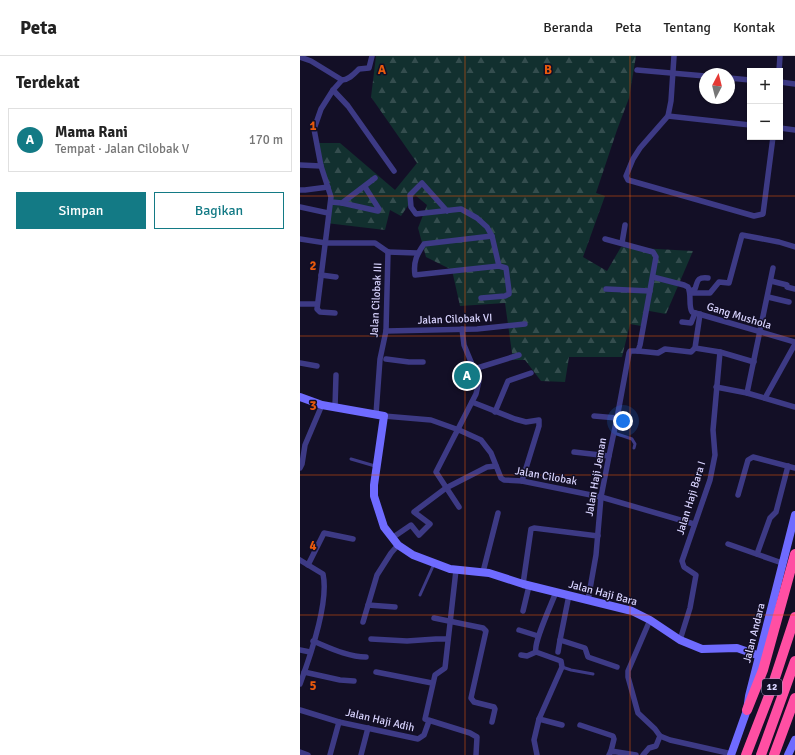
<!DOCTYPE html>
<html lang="id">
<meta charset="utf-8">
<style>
body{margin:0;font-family:Signika,sans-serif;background:#f6f6f6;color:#222}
.controls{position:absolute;right:12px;top:12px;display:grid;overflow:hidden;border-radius:0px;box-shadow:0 1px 3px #0004}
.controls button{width:36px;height:36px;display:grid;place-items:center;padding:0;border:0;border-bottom:1px solid #e0e0e0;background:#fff;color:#222;font:20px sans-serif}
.compass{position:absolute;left:399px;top:12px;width:36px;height:36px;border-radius:50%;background:#fff;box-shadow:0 1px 3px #0004;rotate:7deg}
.you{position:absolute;left:323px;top:365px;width:14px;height:14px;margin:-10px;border:3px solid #fff;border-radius:50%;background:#1a73e8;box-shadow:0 0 0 6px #1a73e833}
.badge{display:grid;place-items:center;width:26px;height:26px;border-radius:50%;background:#137a85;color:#fff;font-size:13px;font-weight:700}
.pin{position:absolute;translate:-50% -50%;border:2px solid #fff;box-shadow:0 1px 4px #0006}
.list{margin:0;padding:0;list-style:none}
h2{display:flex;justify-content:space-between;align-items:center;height:52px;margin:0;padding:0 16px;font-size:17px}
h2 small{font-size:13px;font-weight:400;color:#767676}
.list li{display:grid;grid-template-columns:26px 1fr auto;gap:12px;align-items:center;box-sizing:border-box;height:64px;margin:0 8px 8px;padding:0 8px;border:1px solid #e0e0e0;border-radius:0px}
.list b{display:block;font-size:15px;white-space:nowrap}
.list p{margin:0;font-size:13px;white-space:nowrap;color:#767676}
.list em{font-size:13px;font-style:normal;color:#767676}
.actions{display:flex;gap:8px;padding:12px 16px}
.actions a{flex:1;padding:9px 0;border:1px solid #137a85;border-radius:0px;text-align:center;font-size:14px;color:#137a85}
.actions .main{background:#137a85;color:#fff}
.map{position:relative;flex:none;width:495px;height:699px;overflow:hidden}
header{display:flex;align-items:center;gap:24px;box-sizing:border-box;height:56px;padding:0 20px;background:#fff;border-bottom:1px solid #e0e0e0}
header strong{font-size:19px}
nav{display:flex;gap:22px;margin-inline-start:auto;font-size:14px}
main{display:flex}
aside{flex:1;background:#fff}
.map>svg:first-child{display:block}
</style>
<header>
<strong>Peta</strong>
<nav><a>Beranda</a><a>Peta</a><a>Tentang</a><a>Kontak</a></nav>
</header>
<main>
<aside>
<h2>Terdekat<small></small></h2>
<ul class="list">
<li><span class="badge">A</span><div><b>Mama Rani</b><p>Tempat · Jalan Cilobak V</p></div><em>170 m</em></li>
</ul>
<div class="actions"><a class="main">Simpan</a><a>Bagikan</a></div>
</aside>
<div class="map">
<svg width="495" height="699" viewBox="0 0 495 699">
<defs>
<pattern id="forest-firs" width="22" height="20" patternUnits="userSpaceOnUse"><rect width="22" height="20" fill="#12302f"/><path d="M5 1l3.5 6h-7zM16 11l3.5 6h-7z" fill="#344d4e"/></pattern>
</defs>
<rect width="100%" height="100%" fill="#130f26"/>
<path fill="url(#forest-firs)" d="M76 0H336L329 42 317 74 296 137 305 140 283 201 307 215 321 191 393 195 366 258 344 254 341 270 330 268 322 301H269L265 326 241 325 225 304H213L205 247 160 250 152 214 126 201 118 172 127 149 115 139 101 160 90 154 85 174 26 167 29 138 16 87H40L95 134 117 107 71 41Z"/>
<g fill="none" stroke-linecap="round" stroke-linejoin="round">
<g stroke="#3d3a85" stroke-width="3">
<path d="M314 377 332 383 335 388 334 392"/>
<path d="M51 403 75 410"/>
<path d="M120 539 134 508"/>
<path d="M262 611 271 614 293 618"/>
</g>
<g stroke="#3d3a85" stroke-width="5.5">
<path d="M374 0 371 45 368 60 340 92 333 103 326 120 328 124 454 160 463 158 473 81"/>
<path d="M0 1 11 5 42 24 33 34 21 53 14 73 21 110 31 141 17 253 20 256 35 257"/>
<path d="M337 14 405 20"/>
<path d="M479 15 480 0"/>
<path d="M429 22 450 24"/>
<path d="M42 24C49 24 54 18 59 13L69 12 72 0"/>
<path d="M480 26 495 28"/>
<path d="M33 34 48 50 94 115"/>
<path d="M368 60 450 69"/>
<path d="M480 72 495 74"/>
<path d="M0 109 21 110"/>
<path d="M0 134H5L28 131"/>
<path d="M31 146 42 147 75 122"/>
<path d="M42 147 78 155 79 153 65 131"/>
<path d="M0 151 28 157"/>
<path d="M147 155 122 127 110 139 111 151 116 158 161 153 177 162 187 171 192 180 199 210"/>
<path d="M0 183 26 187H75L88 196"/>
<path d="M322 187 325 169"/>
<path d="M88 196 117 197"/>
<path d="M21 219 36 221"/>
<path d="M353 221 384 229 388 231C392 240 388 249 392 256L495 286"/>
<path d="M471 225 487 229V231L495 233"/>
<path d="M306 233 350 235"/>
<path d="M390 235 395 233C398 224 397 221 408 222"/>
<path d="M391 237H410L419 226 429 227 442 179 479 186 495 191"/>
<path d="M468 241 489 246"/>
<path d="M181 242 205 240 209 238V235L206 212 199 210 115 219C113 206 117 198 124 188L192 180"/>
<path d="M0 248H17"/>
<path d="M382 266 391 267 395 257"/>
<path d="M86 275 177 273 225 268"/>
<path d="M395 292 420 296 454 306"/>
<path d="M338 295 358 297 365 293 391 296 395 292 400 258"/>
<path d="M86 303 109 306H123"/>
<path d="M0 307 17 310"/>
<path d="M174 313 219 299"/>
<path d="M416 331 447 337 495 351"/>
<path d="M447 337 473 212"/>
<path d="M465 342 495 288"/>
<path d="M172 346 215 363 226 366 239 364V370L222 425"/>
<path d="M35 351 36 319"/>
<path d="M195 356 208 325 231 317"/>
<path d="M76 358 80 303 86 275 88 196"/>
<path d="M84 360 131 364 159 374 181 384 191 397 201 422 204 424 222 425 301 441 394 468"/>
<path d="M294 360 317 362"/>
<path d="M274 396 309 400"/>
<path d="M0 412 2 408 5 389 22 349"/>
<path d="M438 439 448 404 453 401 495 412"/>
<path d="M159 451 136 416 176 338 179 325 164 289 162 273"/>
<path d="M92 482 111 469 119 479 130 468 114 456 146 432 187 411 196 410"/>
<path d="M428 488 482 507"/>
<path d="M457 498 470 462 476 456 488 410"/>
<path d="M0 504 23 518C29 545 10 601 0 628"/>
<path d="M8 509 24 477 53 483"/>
<path d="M156 514 145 612 135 619 125 663 170 677 177 681 176 699"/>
<path d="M183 516 198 457"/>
<path d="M223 528 231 473 234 472 298 480"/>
<path d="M269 539 260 584 285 592 288 601 317 611"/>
<path d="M288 544 296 499 301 441 309 400 317 362 329 297 330 295H338L340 289 356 201 353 196 305 183"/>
<path d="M68 549 95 551"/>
<path d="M223 555 229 530"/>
<path d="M134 562 183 572 186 575 171 642 174 646 194 651 195 653 192 666"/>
<path d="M350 564 328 615V621L338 657 355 673 360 680"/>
<path d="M63 566 77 519 91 497 98 489"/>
<path d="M219 574 238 580"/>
<path d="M71 583 107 585 136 583H148"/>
<path d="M380 584 390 552 396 519 384 511 382 505 410 424 415 399 413 374 420 296"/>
<path d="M13 585C30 592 48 601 66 601"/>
<path d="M0 594 10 596"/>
<path d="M258 596 260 584"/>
<path d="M221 599 227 600 236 596"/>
<path d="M4 616 40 624 54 625"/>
<path d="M76 616 132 627"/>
<path d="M0 654 39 666 118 683 124 679 129 665"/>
<path d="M239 663 262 669"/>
<path d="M280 669 313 680 314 683 311 695"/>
<path d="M360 680 370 684 432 698"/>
<path d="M0 696 8 699"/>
<path d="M30 699 39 666"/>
<path d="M61 699 68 672"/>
<path d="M237 699 234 684 239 663 262 611 261 605 236 596C233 587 252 547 256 536"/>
<path d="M309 699 311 695 336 699"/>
<path d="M343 699 349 692 356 690 360 680"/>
</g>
<g stroke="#6f6bff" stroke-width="8">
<path d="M0 341 22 349 84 360 74 429V440L84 471 98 489 113 499 150 513 189 517 223 528 332 555 350 564 380 584 402 593 437 592 460 600"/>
<path d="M431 699 447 654 449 640 495 459"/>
<path d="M488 699 495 684"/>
</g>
<g stroke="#ff4fa3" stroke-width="10">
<path d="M447 654 463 614 495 498"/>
<path d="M446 699 470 637 495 561"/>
<path d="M461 699 495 605"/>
<path d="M474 699 495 642"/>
</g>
</g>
<path fill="none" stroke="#e8590c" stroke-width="1" stroke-opacity="0.55" d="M165 0V699M330 0V699M0 140H495M0 280H495M0 419H495M0 559H495"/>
<g text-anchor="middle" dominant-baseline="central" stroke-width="3" stroke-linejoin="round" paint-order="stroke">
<rect fill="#130f26" stroke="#9e99be" stroke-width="1" x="462" y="623" width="20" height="16" rx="3"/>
<g font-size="10" font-weight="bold" fill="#d9d4ff">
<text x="472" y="631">12</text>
</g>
<g font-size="11" fill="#d9d4ff" stroke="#130f26">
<text transform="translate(76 244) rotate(-87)">Jalan Cilobak III</text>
<text transform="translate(439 260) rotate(17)">Gang Mushola</text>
<text transform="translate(155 263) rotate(-2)">Jalan Cilobak VI</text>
<text transform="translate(246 420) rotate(10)">Jalan Cilobak</text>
<text transform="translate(296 421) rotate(-80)">Jalan Haji Jeman</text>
<text transform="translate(391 442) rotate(-73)">Jalan Haji Bara I</text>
<text transform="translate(303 537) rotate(15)">Jalan Haji Bara</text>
<text transform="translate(454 577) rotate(-76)">Jalan Andara</text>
<text transform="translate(80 664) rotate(13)">Jalan Haji Adih</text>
</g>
</g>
<g font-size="13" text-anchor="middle" font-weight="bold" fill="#e8590c" stroke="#130f26" stroke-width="3" stroke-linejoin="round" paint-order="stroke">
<text x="82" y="18">A</text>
<text x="248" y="18">B</text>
<text x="13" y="74">1</text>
<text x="13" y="214">2</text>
<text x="13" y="354">3</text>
<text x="13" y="494">4</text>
<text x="13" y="634">5</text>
</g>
</svg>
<div class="controls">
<button>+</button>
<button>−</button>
</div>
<svg class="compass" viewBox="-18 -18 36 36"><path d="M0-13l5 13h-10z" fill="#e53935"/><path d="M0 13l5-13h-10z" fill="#767676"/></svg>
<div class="you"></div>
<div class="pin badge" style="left:167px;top:320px">A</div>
</div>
</main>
